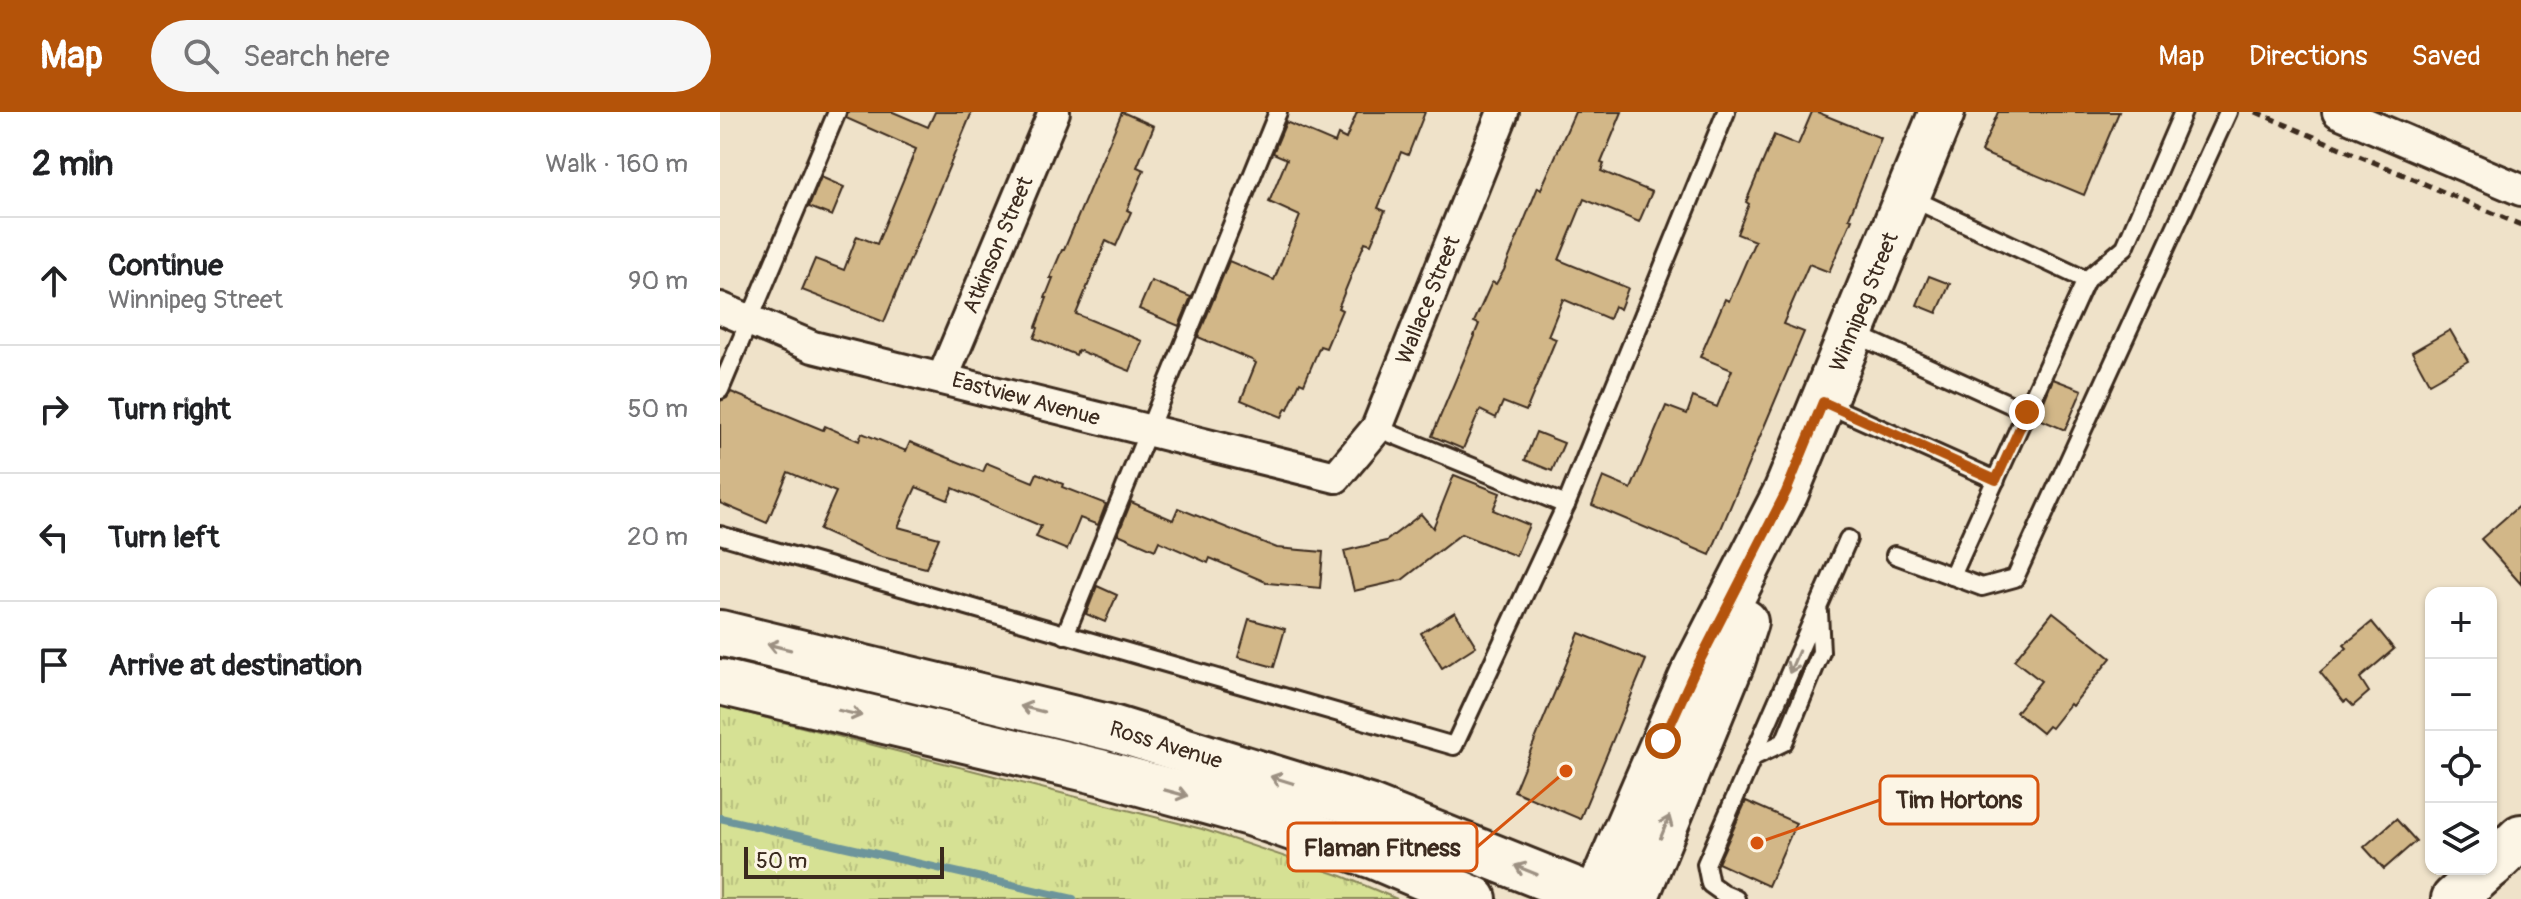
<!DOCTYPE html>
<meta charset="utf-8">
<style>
body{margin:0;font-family:Pangolin,sans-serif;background:#f6f6f6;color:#202124}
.controls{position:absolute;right:24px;bottom:24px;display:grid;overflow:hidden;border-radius:16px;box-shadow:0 2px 6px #0004}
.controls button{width:72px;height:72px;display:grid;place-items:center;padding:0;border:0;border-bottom:2px solid #e0e0e0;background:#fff;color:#202124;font:40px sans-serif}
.scale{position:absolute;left:24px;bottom:20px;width:200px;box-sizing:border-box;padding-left:8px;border:4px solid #3b2a1e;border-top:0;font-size:22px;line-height:28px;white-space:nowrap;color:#3b2a1e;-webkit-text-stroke:6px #fcf5e5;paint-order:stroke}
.stop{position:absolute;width:24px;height:24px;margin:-18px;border:6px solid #b45309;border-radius:50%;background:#fff}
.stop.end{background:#b45309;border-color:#fff;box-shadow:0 2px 8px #0008}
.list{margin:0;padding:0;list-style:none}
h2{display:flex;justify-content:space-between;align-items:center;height:104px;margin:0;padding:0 32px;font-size:34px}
h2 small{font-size:26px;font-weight:400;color:#757577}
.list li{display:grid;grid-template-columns:52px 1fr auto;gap:24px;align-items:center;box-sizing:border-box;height:128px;padding:0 32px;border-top:2px solid #e0e0e0}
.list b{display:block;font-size:30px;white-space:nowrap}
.list p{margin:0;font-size:26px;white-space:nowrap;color:#757577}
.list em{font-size:26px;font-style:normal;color:#757577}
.icon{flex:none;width:44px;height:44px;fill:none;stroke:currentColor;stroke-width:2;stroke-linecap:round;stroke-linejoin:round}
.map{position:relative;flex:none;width:1801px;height:787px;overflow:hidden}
header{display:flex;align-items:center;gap:48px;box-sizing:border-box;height:112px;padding:0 40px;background:#b45309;color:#fff}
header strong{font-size:38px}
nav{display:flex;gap:44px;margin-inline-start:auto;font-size:28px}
.search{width:560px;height:72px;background:#f6f6f6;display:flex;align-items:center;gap:20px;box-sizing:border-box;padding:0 28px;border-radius:44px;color:#757577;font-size:30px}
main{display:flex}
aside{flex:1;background:#fff}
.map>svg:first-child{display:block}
</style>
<header>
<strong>Map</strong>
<div class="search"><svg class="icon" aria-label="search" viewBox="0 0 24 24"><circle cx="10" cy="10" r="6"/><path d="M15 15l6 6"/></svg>Search here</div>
<nav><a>Map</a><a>Directions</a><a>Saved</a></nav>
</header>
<main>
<aside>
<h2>2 min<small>Walk · 160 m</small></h2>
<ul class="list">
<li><svg class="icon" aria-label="ahead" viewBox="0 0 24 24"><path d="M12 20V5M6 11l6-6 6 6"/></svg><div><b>Continue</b><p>Winnipeg Street</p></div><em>90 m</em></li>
<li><svg class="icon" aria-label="right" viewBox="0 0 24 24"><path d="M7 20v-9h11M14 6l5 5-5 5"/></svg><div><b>Turn right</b></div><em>50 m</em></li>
<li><svg class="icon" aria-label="left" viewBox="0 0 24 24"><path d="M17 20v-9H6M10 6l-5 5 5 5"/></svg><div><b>Turn left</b></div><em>20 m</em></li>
<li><svg class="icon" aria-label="arrive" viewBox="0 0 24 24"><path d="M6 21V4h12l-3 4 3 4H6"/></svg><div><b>Arrive at destination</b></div></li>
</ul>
</aside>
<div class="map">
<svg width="1801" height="787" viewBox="0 0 1801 787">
<defs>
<pattern id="grass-tufts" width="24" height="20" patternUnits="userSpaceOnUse" patternTransform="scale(2)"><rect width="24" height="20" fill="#d6e194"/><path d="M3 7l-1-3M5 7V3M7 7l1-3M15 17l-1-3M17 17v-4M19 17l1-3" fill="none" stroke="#b9c17f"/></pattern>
</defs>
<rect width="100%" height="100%" fill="#efe2c9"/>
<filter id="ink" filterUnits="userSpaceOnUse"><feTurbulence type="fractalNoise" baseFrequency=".0125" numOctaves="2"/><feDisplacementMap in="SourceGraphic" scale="16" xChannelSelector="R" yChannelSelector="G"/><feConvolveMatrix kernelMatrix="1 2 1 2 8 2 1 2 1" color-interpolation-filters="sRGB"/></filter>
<g filter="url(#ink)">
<path fill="url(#grass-tufts)" stroke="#888659" stroke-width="2" d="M0 594 482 717 622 764 677 787H0Z"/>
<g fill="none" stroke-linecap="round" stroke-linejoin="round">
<path stroke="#6d959b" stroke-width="8" d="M0 706 353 787"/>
</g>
<g fill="#d2b788" stroke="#3b2a1e" stroke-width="2">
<path d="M128 0H173L208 15 215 0H252L164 210 82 178 95 147 124 158 137 124 157 132 196 37 126 6Z"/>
<path d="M402 0 434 14 417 55 424 58 407 98 411 100 396 134 386 129 356 202 422 229 410 259 358 238 356 243 314 226 318 216 316 215 327 186H325L333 166H330L342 138H344Z"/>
<path d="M637 0H705L688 43 681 40 658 96 665 99 651 132 645 130 618 196 622 198 606 236 600 234 584 272 580 270 568 297 566 296 562 305 521 288 536 251 532 248 478 225 509 149 554 168 580 104 549 90 567 47 553 41 566 10 615 31 618 23 626 27Z"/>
<path d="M855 0H902L881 51 884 52 881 59 932 80 919 110 864 87 839 148 908 176 900 197 894 194 889 207 843 187 828 224 836 227 806 299 783 290 776 306 760 298 743 337 712 324 759 212 754 210 772 170 776 172 784 158 818 75 821 77Z"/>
<path d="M1092 0H1097L1161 26 1129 106 1132 107 1109 160 1089 152 1063 212 1084 220 990 443 872 393 883 365 911 377 946 294 967 302 973 285 997 295 1012 258 980 245 1005 187 1009 189 1035 129 1017 122 1029 92 1026 90 1054 23 1078 33Z"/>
<path d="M1278 0H1399L1364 83 1261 40Z"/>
<path d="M101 65 124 75 112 104 89 95Z"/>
<path d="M1209 164 1230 172 1217 201 1197 193Z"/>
<path d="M431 169 471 185 459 214 419 197Z"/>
<path d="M1730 218 1748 249 1709 271 1692 240Z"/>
<path d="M1333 267 1362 278 1345 318 1317 306Z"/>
<path d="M11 280 103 318 105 314 139 329 142 321 186 339 190 330 263 360 267 351 313 370 317 361 343 372 342 375 386 392 378 413 360 406 347 438 316 425 321 414 233 376 228 388 196 375 178 415 219 426 206 456 158 444 99 418 116 380 68 360 47 411 0 391V289L7 286Z"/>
<path d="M816 320 844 331 832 359 805 348Z"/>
<path d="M734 363 780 381 773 398 809 413 796 444 741 422 682 468 634 479 624 439 666 429 701 402 713 416Z"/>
<path d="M411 390 453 408 458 396 557 436 603 440 600 476 548 471 490 446 488 451 439 429 435 438 398 422Z"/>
<path d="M1801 392V472L1761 427Z"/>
<path d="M377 474 397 483 385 510 366 502Z"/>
<path d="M735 500 756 534 722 556 701 521Z"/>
<path d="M1333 500 1391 546 1352 594 1350 592 1331 616 1328 614 1322 621 1296 600 1321 569 1294 548Z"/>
<path d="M529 507 565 517 554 555 518 545Z"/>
<path d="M1652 510 1674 537 1640 566 1649 580 1633 594 1627 588 1624 590 1600 560 1627 536 1624 533Z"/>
<path d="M859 521 926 548 860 707 794 679Z"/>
<path d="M1026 689 1076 711 1048 774 998 751Z"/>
<path d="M1676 707 1696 729 1664 757 1644 735Z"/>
</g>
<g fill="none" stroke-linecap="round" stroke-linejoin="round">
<defs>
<g id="service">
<path d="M1189 85 1366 168 1405 135 1463 0"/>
<path d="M1133 221 1307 300"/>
<path d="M0 278 117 0"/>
<path d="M1104 291 1276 368"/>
<path d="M657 316 846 393"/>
<path d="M0 423 734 634 846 393 1006 0"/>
<path d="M1175 443 1262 475 1295 466 1508 0"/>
<path d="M1232 464 1366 168"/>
<path d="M345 523 558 0"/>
<path d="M1033 645 1064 630 1101 540 1099 500"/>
<path d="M1016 787 1004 782 990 772 986 752 1128 427"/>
</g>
<g id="minor">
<path d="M1618 0 1801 78"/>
<path d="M0 196 93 235 616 365 657 316 783 0"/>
<path d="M223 265 334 0"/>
</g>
<g id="secondary">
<path d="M0 521 392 616 648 695 878 787"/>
<path d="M0 570 380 660 529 701 656 745 754 787"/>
<path d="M1771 754 1801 725"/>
<path d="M876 787 974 560 1066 380 1222 0"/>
<path d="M915 787 1012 550 1025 510"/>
<path d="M1734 787 1767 757"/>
</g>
</defs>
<use href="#service" stroke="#3b2a1e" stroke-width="22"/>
<use href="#minor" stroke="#3b2a1e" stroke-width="36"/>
<use href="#secondary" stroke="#3b2a1e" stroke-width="50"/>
<path stroke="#3b2a1e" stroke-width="5" stroke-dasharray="8 6" stroke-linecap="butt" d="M1536 0 1801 113"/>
<use href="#service" stroke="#fcf5e5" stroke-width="16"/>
<use href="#minor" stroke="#fcf5e5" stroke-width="30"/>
<use href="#secondary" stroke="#fcf5e5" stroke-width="44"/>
</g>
<defs><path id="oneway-shaft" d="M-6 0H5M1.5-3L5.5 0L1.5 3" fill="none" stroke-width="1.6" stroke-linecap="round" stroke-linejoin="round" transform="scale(2)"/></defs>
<g stroke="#9c9082">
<use href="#oneway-shaft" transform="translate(59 535) rotate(-166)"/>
<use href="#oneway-shaft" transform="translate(1074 550) rotate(113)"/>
<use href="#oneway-shaft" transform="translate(312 597) rotate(-166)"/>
<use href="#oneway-shaft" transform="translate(130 601) rotate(13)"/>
<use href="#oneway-shaft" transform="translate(562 668) rotate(-163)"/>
<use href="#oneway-shaft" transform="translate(456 681) rotate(15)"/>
<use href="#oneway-shaft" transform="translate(945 715) rotate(-68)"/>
<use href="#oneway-shaft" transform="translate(806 758) rotate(-158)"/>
</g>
</g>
<g fill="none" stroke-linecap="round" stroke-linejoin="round" filter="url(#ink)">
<path stroke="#b45309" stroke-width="10" d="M943 629 974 560 1066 380 1103 290 1276 368 1307 300"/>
</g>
<g text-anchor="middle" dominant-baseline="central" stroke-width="6" stroke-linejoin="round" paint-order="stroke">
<g font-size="22" fill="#3b2a1e" stroke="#fcf5e5">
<text transform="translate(278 133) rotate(-67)">Atkinson Street</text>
<text transform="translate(708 188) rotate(-68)">Wallace Street</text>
<text transform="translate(1144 190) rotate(-68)">Winnipeg Street</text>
<text transform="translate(306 287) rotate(15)">Eastview Avenue</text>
<text transform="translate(446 633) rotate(17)">Ross Avenue</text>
</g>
</g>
<path fill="none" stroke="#d7540e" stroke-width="3" d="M1037 731L1160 688M846 659L757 735"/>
<g fill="#d7540e" stroke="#fcf5e5" stroke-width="3">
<circle cx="1037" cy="731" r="8"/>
<circle cx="846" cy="659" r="8"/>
</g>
<g fill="#fcf5e5" stroke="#d7540e" stroke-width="3">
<rect x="1160" y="664" width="158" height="48" rx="8"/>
<rect x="568" y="711" width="189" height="48" rx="8"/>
</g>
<g font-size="24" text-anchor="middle" font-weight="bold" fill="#3b2a1e">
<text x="1239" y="696">Tim Hortons</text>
<text x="662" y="744">Flaman Fitness</text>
</g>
</svg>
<div class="controls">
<button>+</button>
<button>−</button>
<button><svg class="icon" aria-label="locate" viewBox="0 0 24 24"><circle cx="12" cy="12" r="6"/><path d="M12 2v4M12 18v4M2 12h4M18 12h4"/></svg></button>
<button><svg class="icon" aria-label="layers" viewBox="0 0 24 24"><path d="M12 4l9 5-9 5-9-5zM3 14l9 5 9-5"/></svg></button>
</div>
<div class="scale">50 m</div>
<div class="stop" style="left:943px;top:629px"></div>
<div class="stop end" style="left:1307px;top:300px"></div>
</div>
</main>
